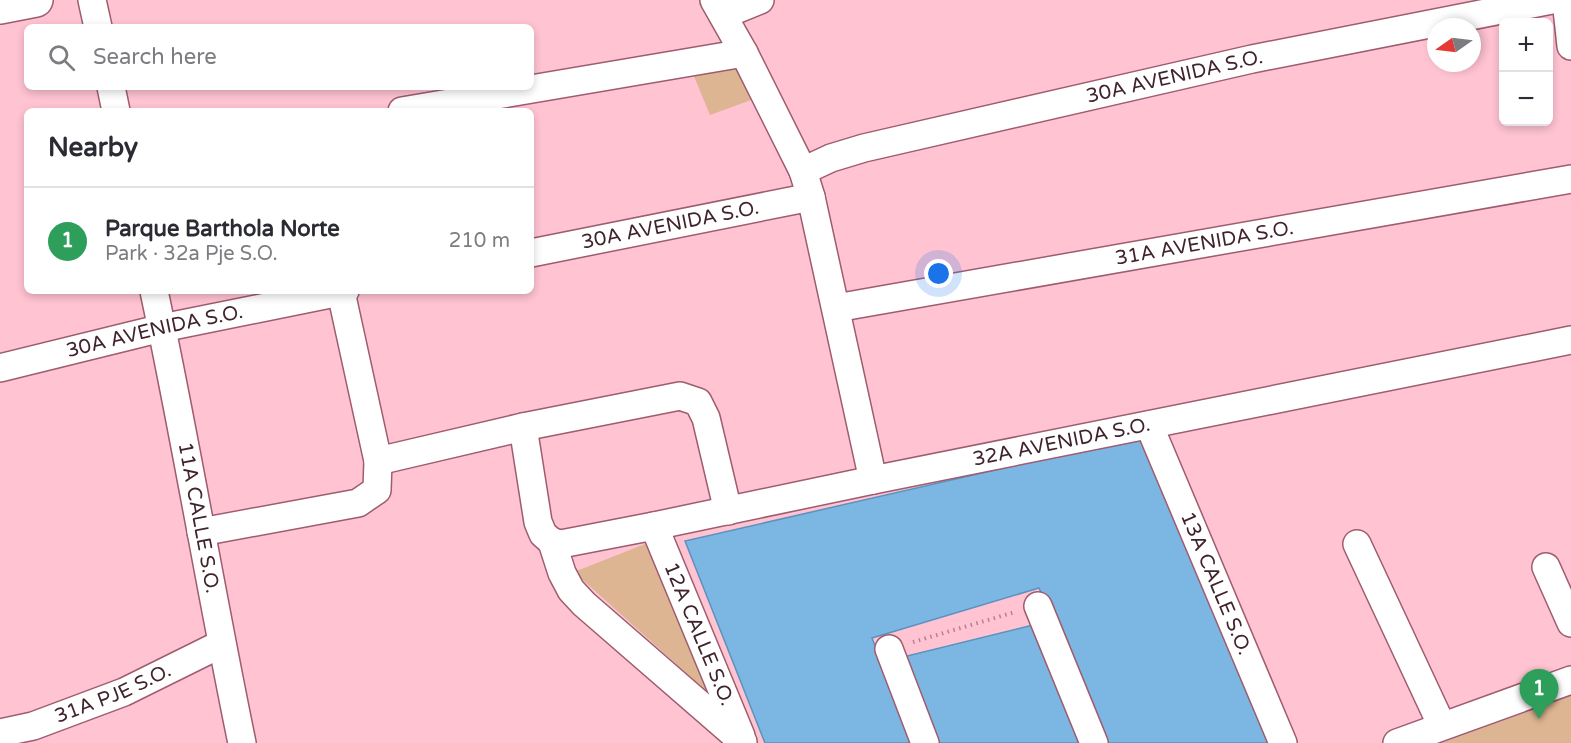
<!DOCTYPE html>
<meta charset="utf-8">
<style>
body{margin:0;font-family:"Varela Round",sans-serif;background:#f7f7f7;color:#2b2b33}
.controls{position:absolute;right:18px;top:18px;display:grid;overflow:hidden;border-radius:9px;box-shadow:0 3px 9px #0003}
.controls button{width:54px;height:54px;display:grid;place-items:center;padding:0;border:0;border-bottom:2px solid #e1e1e2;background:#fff;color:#2b2b33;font:30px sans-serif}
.compass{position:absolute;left:1427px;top:18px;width:54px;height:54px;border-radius:50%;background:#fff;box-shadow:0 3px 9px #0003;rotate:256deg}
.you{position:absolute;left:939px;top:274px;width:21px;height:21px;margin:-15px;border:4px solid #fff;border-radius:50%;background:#1a73e8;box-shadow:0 0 0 9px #1a73e833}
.badge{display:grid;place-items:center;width:39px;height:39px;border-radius:50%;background:#377c72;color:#fff;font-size:20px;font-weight:700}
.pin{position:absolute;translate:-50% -50px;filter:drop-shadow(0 2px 3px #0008)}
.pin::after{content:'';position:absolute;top:32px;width:21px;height:18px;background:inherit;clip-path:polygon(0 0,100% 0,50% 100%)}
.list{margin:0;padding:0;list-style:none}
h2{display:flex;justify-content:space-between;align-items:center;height:78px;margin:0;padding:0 24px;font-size:26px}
h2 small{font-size:20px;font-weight:400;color:#7c7c81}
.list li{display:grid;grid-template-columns:39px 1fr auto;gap:18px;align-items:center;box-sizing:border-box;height:108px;padding:0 24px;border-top:2px solid #e1e1e2}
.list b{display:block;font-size:22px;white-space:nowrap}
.list p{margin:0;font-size:20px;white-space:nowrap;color:#7c7c81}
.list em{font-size:20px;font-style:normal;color:#7c7c81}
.icon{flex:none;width:33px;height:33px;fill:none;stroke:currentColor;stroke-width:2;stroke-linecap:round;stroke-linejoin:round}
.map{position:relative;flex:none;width:1571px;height:743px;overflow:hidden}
.search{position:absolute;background:#fff;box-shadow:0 3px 9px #0003;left:24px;top:24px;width:510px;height:66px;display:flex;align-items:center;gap:15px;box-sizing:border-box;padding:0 21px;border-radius:9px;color:#7c7c81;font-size:22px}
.panel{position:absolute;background:#fff;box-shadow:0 3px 9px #0003;left:24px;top:108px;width:510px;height:186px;border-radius:9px}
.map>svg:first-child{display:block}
</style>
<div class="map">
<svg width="1571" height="743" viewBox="0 0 1571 743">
<rect width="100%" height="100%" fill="#ffc3d2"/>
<g fill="#ddb593">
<path d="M736 67 751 100 710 115 693 74Z"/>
<path d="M650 542 714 698 574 572Z"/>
<path d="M1571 695V743H1442Z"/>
</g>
<g fill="#7cb7e3" stroke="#5993be" stroke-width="1.5">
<path d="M1139 437 1269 743H1105L1039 588 872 638 913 743H765L685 541Z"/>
<path d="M1033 625 1080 743H936L903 657Z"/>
</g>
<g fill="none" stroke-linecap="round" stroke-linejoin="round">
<defs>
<g id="minor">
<path d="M92 0 98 27"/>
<path d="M714 0 744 53 803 171 811 197 873 480"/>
<path d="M1566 0 1571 46"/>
<path d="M723 15 760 0"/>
<path d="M111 87 116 111"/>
<path d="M402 111 744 53"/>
<path id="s1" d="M803 171 831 158 864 148 1252 59 1552 0"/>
<path id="s2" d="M531 253 811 197"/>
<path id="s3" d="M154 291C186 441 211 593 242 743"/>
<path id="s4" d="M836 308 1571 179"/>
<path id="s5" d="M0 368 162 328 345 291"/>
<path id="s6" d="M1149 425 1283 743"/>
<path d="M523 427 538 522 543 534 552 542 562 573 571 590 584 604 743 742"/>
<path d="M378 461 523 427 680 396 698 402 706 418 728 511"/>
<path id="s7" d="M654 526 741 736"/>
<path d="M201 532 358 503 377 490 378 461 341 292"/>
<path id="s8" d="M552 542 561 544 654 526 873 480 1571 340"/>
<path d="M1357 544 1442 726"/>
<path d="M1546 567 1571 623"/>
<path d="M1038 606 1094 743"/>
<path d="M889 649 925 743"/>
<path id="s9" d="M0 733 33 726 124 692 221 644"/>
<path d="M1397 743 1571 680"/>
</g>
<path id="tertiary" d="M0 7 36 0"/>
</defs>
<use href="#minor" stroke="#9e5c6f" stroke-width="30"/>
<use href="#tertiary" stroke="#9e5c6f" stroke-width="36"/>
<path stroke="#b38390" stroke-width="4" stroke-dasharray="1.5 4.5" stroke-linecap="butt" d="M913 642 1015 612"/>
<use href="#minor" stroke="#fff" stroke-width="27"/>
<use href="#tertiary" stroke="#fff" stroke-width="33"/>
</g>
<g text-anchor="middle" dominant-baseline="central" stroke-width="6" stroke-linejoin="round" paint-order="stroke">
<g font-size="20" fill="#40242c" stroke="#fcf4f6">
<text stroke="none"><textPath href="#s1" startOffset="384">30A AVENIDA S.O.</textPath></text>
<text stroke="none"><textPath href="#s2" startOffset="142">30A AVENIDA S.O.</textPath></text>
<text stroke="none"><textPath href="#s4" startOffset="374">31A AVENIDA S.O.</textPath></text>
<text stroke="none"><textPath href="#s5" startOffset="159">30A AVENIDA S.O.</textPath></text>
<text stroke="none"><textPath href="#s8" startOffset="520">32A AVENIDA S.O.</textPath></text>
<text stroke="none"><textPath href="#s3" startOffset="231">11A CALLE S.O.</textPath></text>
<text stroke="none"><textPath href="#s6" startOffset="172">13A CALLE S.O.</textPath></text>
<text stroke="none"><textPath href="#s7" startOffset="117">12A CALLE S.O.</textPath></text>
<text stroke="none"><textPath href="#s9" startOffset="120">31A PJE S.O.</textPath></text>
</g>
</g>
</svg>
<div class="controls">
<button>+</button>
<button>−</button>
</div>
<svg class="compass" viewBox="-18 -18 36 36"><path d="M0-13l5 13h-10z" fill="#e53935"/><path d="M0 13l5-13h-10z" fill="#7c7c81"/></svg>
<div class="you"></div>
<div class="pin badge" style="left:1539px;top:719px;background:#2e9e5b">1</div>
<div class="search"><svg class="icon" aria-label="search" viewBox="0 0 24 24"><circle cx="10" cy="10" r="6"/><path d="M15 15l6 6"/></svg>Search here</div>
<section class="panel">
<h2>Nearby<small></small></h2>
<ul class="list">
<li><span class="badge" style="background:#2e9e5b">1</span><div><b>Parque Barthola Norte</b><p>Park · 32a Pje S.O.</p></div><em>210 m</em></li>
</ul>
</section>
</div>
